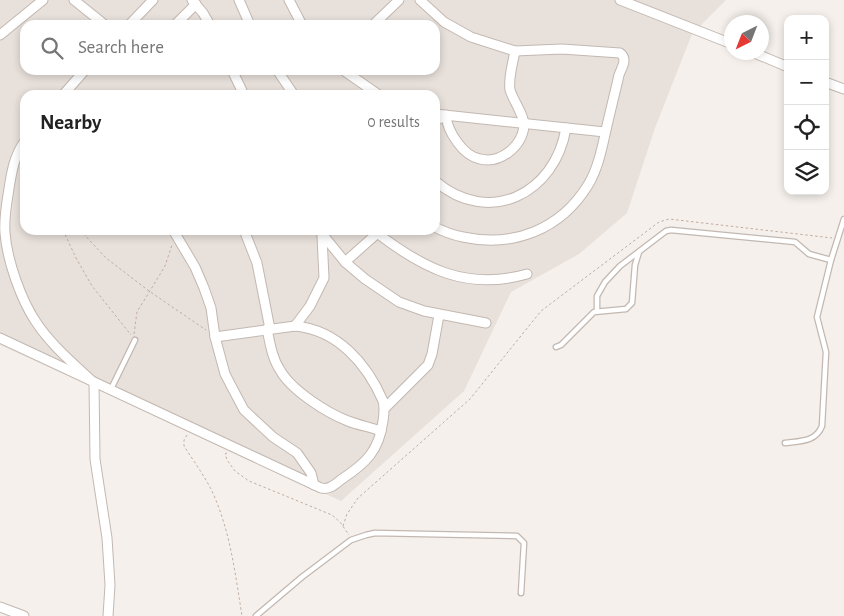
<!DOCTYPE html>
<meta charset="utf-8">
<style>
body{margin:0;font-family:"Alegreya Sans",sans-serif;background:#f6f6f6;color:#222}
.controls{position:absolute;right:15px;top:15px;display:grid;overflow:hidden;border-radius:10px;box-shadow:0 2px 8px #0003}
.controls button{width:45px;height:45px;display:grid;place-items:center;padding:0;border:0;border-bottom:1px solid #e0e0e0;background:#fff;color:#222;font:25px sans-serif}
.compass{position:absolute;left:724px;top:15px;width:45px;height:45px;border-radius:50%;background:#fff;box-shadow:0 2px 8px #0003;rotate:222deg}
.list{margin:0;padding:0;list-style:none}
h2{display:flex;justify-content:space-between;align-items:center;height:65px;margin:0;padding:0 20px;font-size:21px}
h2 small{font-size:16px;font-weight:400;color:#767676}
.icon{flex:none;width:28px;height:28px;fill:none;stroke:currentColor;stroke-width:2;stroke-linecap:round;stroke-linejoin:round}
.map{position:relative;flex:none;width:844px;height:616px;overflow:hidden}
.search{position:absolute;background:#fff;box-shadow:0 2px 8px #0003;left:20px;top:20px;width:420px;height:55px;display:flex;align-items:center;gap:12px;box-sizing:border-box;padding:0 18px;border-radius:15px;color:#767676;font-size:19px}
.panel{position:absolute;background:#fff;box-shadow:0 2px 8px #0003;left:20px;top:90px;width:420px;height:145px;border-radius:15px}
.map>svg:first-child{display:block}
</style>
<div class="map">
<svg width="844" height="616" viewBox="0 0 844 616">
<rect width="100%" height="100%" fill="#f5f0eb"/>
<path fill="#e8e0da" fill-rule="evenodd" d="M0 0H726L692 34 655 128 627 213 579 254 511 292 464 391 341 501 0 345ZM25 25H435V70H25ZM25 95H435V230H25Z"/>
<g fill="none" stroke-linecap="round" stroke-linejoin="round">
<defs>
<g id="service">
<path d="M597 311V296L605 282 620 266 666 231 671 230 795 242 809 254 831 260"/>
<path d="M556 347 561 345 594 312 626 309 632 303 635 265 639 252"/>
<path d="M111 389 135 340"/>
<path d="M785 443C800 441 816 442 822 426L826 352 817 317 831 260 844 219"/>
<path d="M256 616 302 577 351 540 366 535 375 533 517 536 524 543 521 593"/>
</g>
<g id="minor">
<path d="M74 0 105 25"/>
<path d="M192 0 203 13 210 25"/>
<path d="M239 0 250 25"/>
<path d="M289 0 302 25"/>
<path d="M420 0 444 22 471 37 515 51 562 49 620 53C628 59 622 67 619 75 615 93 610 112 606 130 602 148 598 169 588 185 561 229 514 248 463 237 453 235 444 232 435 227"/>
<path d="M620 0 732 44"/>
<path d="M129 25 153 0"/>
<path d="M175 25 196 4"/>
<path d="M373 25 399 0"/>
<path d="M0 35 43 0"/>
<path d="M752 52 788 67"/>
<path d="M232 70 244 95"/>
<path d="M277 70 294 95"/>
<path d="M343 70 379 95"/>
<path d="M825 82 844 89"/>
<path d="M63 95 85 70"/>
<path d="M435 114 605 132"/>
<path d="M435 121 446 115C447 131 463 156 480 159 501 164 522 146 524 126 525 117 513 100 510 90 508 78 513 63 515 51"/>
<path d="M25 141C13 157 11 176 8 195 6 207 4 220 5 233 7 260 21 300 36 322 51 345 74 364 94 383L95 459 107 538 110 585 108 616"/>
<path d="M435 181C489 227 555 194 566 128"/>
<path d="M173 230 195 267 204 288 211 308 215 337 225 374 236 395 244 410 273 437 297 453 311 473 314 485"/>
<path d="M244 230 257 263 270 329"/>
<path d="M319 230 345 262 365 279 399 302 424 311 486 323"/>
<path d="M377 233C424 269 467 291 527 274"/>
<path d="M345 262 381 230"/>
<path d="M295 326 310 306 324 278 322 236"/>
<path d="M267 329C270 343 272 358 280 370 291 390 327 413 348 421 358 425 370 427 381 431"/>
<path d="M0 338 321 488C330 490 335 484 342 479 366 463 379 451 383 421 384 414 385 408 383 401 367 364 338 330 295 326L215 337"/>
<path d="M385 408 428 365 432 354 439 315"/>
<path d="M0 607 24 616"/>
</g>
</defs>
<use href="#service" stroke="#c3b8b1" stroke-width="7"/>
<use href="#minor" stroke="#c3b8b1" stroke-width="11"/>
<g stroke="#c1ada0" stroke-width="1" stroke-dasharray="2.5 2.5" stroke-linecap="butt">
<path d="M63 230 76 258 92 286 131 335"/>
<path d="M80 230 106 258 149 291 206 330"/>
<path d="M134 334 137 312 165 266 172 245"/>
<path d="M187 435 184 440V446C193 460 203 474 211 489 230 529 235 572 242 616"/>
<path d="M227 453 225 454 227 460 235 471 249 481 332 515 340 522 349 535"/>
<path d="M343 526 347 514 358 498 470 399 541 311 659 222 669 219 832 238"/>
</g>
<use href="#service" stroke="#fff" stroke-width="4.5"/>
<use href="#minor" stroke="#fff" stroke-width="9"/>
</g>
</svg>
<div class="controls">
<button>+</button>
<button>−</button>
<button><svg class="icon" aria-label="locate" viewBox="0 0 24 24"><circle cx="12" cy="12" r="6"/><path d="M12 2v4M12 18v4M2 12h4M18 12h4"/></svg></button>
<button><svg class="icon" aria-label="layers" viewBox="0 0 24 24"><path d="M12 4l9 5-9 5-9-5zM3 14l9 5 9-5"/></svg></button>
</div>
<svg class="compass" viewBox="-18 -18 36 36"><path d="M0-13l5 13h-10z" fill="#e53935"/><path d="M0 13l5-13h-10z" fill="#767676"/></svg>
<div class="search"><svg class="icon" aria-label="search" viewBox="0 0 24 24"><circle cx="10" cy="10" r="6"/><path d="M15 15l6 6"/></svg>Search here</div>
<section class="panel">
<h2>Nearby<small>0 results</small></h2>
<ul class="list">
</ul>
</section>
</div>
